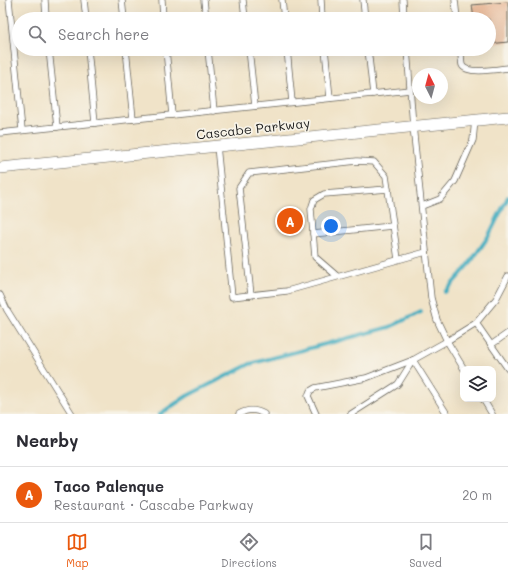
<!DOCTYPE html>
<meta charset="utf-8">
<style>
body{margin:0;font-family:Mali,sans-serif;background:#f7f7f7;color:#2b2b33}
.controls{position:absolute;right:12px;bottom:12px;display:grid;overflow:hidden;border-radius:8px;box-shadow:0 4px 16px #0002}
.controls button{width:36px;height:36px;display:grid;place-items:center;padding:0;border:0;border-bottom:1px solid #e1e1e2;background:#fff;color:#2b2b33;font:20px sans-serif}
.compass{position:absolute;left:412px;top:68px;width:36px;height:36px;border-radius:50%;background:#fff;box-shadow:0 4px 16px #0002;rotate:354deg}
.you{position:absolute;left:331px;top:226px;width:14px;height:14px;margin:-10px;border:3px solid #fff;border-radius:50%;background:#1a73e8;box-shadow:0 0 0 6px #1a73e833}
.badge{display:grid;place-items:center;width:26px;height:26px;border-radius:50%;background:#ea580c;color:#fff;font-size:13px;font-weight:700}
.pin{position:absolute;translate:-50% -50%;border:2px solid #fff;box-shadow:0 1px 4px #0006}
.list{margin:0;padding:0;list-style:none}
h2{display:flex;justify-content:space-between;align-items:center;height:52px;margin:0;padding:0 16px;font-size:17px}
h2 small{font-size:13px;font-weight:400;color:#7c7c81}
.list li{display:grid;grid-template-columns:26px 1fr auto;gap:12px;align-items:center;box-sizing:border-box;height:56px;padding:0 16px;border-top:1px solid #e1e1e2}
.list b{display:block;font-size:15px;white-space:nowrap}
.list p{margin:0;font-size:13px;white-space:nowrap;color:#7c7c81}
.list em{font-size:13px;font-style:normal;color:#7c7c81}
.icon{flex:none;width:22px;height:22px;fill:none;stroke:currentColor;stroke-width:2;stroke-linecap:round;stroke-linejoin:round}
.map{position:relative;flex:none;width:508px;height:414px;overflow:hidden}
.search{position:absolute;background:#fff;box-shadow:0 4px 16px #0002;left:12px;right:12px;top:12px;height:44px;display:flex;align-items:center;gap:10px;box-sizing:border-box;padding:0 14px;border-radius:22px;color:#7c7c81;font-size:15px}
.sheet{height:108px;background:#fff}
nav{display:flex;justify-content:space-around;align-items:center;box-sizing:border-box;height:56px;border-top:1px solid #e1e1e2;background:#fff;font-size:11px;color:#7c7c81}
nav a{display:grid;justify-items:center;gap:2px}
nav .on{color:#ea580c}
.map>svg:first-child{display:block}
</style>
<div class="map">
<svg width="508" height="414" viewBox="0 0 508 414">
<rect width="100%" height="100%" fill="#f7f3e8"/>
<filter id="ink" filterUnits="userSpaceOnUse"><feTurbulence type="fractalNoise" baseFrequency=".025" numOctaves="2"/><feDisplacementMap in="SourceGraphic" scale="8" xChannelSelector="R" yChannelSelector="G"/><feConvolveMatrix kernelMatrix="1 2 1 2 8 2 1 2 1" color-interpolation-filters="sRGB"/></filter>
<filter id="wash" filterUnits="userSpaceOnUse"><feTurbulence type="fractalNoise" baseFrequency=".012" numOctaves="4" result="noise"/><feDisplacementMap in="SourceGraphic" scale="16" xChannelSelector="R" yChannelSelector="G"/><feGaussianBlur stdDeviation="0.9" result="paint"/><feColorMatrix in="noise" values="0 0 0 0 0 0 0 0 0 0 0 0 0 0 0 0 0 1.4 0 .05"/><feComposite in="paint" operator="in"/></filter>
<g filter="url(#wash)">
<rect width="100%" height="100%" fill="#f0e3c8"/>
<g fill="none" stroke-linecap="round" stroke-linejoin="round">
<g stroke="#42adc0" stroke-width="4">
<path d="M445 292 468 266 488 237 508 197"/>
<path d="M160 414 187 396 250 364 390 327 421 312"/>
</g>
</g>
<g id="blocks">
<path fill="#e8b796" d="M508 2V42L489 44V19H474L472 5Z"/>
</g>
</g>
<g filter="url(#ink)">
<use href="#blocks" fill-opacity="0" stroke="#666258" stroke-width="1"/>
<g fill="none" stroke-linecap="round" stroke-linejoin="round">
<defs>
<g id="service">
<path d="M9 0 22 130"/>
<path d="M45 0 46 19"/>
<path d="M84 0 86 19"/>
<path d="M122 0 124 19"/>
<path d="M162 0 163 19"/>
<path d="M204 0 206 19"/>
<path d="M243 0 245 19"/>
<path d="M282 0 284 19"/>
<path d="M321 0 322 19"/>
<path d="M363 0 365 19"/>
<path d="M403 0 404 19"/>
<path d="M455 0 457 19"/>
<path d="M49 49 57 127"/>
<path d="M88 49 95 123"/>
<path d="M126 49 133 119"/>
<path d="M166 49 172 115"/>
<path d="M208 49 214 111"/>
<path d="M249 49 255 106"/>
<path d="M287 49 292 102"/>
<path d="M325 49 330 98"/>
<path d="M368 49 373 94"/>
<path d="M407 49 413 126 431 298 437 320 447 341 464 369"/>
<path d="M461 49C461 54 461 60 462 65 466 75 499 69 508 68"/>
<path d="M0 133 410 90"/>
<path d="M217 146 232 297 287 291 426 252"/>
<path d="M422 206 440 199 455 181 473 140 475 120"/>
<path d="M313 234 392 226"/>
<path d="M337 276 315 257 311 209 314 200 324 194 388 189"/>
<path d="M0 295 7 310 72 414"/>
<path d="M251 295 239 188 249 173 357 161 374 162 386 176 398 259"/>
<path d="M476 323 508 369"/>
<path d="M491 345 508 333"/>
<path d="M413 360 447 414"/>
<path d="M483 399 492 414"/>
<path d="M239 414C248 409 255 409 264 414"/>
<path d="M316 414 308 396 310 391 315 388 366 378 413 360 447 341 476 323 496 299 508 276"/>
<path d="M351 414 398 384 413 360"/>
</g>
<path id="minor" d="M0 168 508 117"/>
</defs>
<use href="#service" stroke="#666258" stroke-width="7"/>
<use href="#minor" stroke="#666258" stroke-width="12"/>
<use href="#service" stroke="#fff" stroke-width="5.5"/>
<use href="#minor" stroke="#fff" stroke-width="11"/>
</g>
</g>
<g text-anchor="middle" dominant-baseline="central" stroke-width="3.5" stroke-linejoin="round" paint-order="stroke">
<g font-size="13" fill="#1c1c1c" stroke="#f7f3e8">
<text transform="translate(253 128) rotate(-6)">Cascabe Parkway</text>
</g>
</g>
</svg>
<div class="controls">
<button><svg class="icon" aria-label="layers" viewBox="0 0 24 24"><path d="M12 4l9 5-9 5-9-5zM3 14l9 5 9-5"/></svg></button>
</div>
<svg class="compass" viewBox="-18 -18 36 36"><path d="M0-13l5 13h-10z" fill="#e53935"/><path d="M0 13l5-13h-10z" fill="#7c7c81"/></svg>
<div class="you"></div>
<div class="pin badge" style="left:290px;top:221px">A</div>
<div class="search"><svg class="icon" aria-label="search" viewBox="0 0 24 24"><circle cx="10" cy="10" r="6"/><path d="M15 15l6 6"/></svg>Search here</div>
</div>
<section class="sheet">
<h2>Nearby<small></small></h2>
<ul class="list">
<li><span class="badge">A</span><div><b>Taco Palenque</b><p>Restaurant · Cascabe Parkway</p></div><em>20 m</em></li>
</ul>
</section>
<nav>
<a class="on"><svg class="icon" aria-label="map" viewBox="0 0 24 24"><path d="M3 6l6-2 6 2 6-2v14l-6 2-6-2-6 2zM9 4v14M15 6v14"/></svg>Map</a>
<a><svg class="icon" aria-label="directions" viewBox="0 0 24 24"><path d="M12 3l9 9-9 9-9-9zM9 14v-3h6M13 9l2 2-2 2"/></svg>Directions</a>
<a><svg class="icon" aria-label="saved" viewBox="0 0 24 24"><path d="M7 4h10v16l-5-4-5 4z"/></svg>Saved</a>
</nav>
